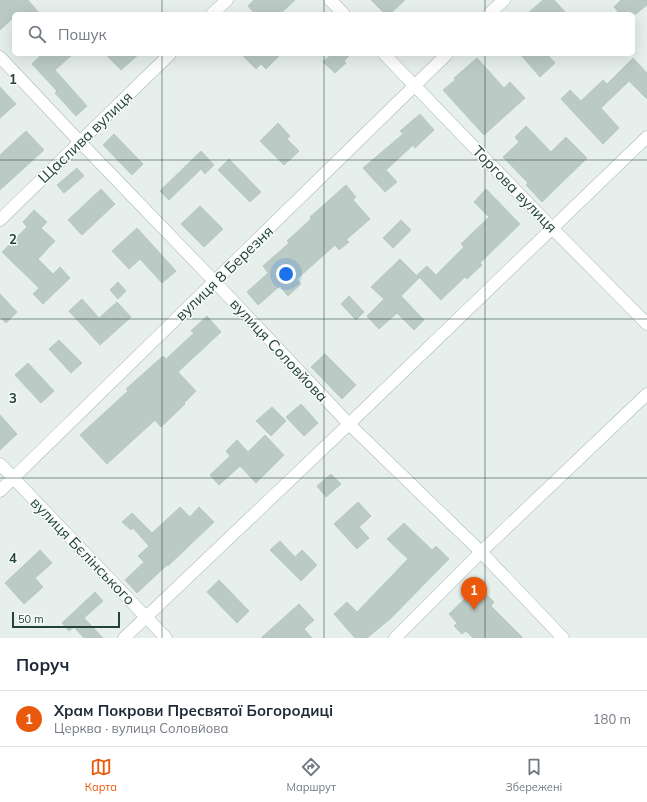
<!DOCTYPE html>
<html lang="uk">
<meta charset="utf-8">
<style>
body{margin:0;font-family:Mulish,sans-serif;background:#f6f6f7;color:#1f2937}
.scale{position:absolute;left:12px;bottom:10px;width:108px;box-sizing:border-box;padding-left:4px;border:2px solid #24423a;border-top:0;font-size:11px;line-height:14px;white-space:nowrap;color:#24423a;-webkit-text-stroke:3px #f7fbf9;paint-order:stroke}
.you{position:absolute;left:286px;top:274px;width:14px;height:14px;margin:-10px;border:3px solid #fff;border-radius:50%;background:#1a73e8;box-shadow:0 0 0 6px #1a73e833}
.badge{display:grid;place-items:center;width:26px;height:26px;border-radius:50%;background:#ea580c;color:#fff;font-size:13px;font-weight:700}
.pin{position:absolute;translate:-50% -33px;filter:drop-shadow(0 1px 2px #0008)}
.pin::after{content:'';position:absolute;top:21px;width:14px;height:12px;background:inherit;clip-path:polygon(0 0,100% 0,50% 100%)}
.list{margin:0;padding:0;list-style:none}
h2{display:flex;justify-content:space-between;align-items:center;height:52px;margin:0;padding:0 16px;font-size:17px}
h2 small{font-size:13px;font-weight:400;color:#747a83}
.list li{display:grid;grid-template-columns:26px 1fr auto;gap:12px;align-items:center;box-sizing:border-box;height:56px;padding:0 16px;border-top:1px solid #e0e1e3}
.list b{display:block;font-size:15px;white-space:nowrap}
.list p{margin:0;font-size:13px;white-space:nowrap;color:#747a83}
.list em{font-size:13px;font-style:normal;color:#747a83}
.icon{flex:none;width:22px;height:22px;fill:none;stroke:currentColor;stroke-width:2;stroke-linecap:round;stroke-linejoin:round}
.map{position:relative;flex:none;width:647px;height:638px;overflow:hidden}
.search{position:absolute;background:#fff;box-shadow:0 4px 16px #0002;left:12px;right:12px;top:12px;height:44px;display:flex;align-items:center;gap:10px;box-sizing:border-box;padding:0 14px;border-radius:6px;color:#747a83;font-size:15px}
.sheet{height:108px;background:#fff}
nav{display:flex;justify-content:space-around;align-items:center;box-sizing:border-box;height:56px;border-top:1px solid #e0e1e3;background:#fff;font-size:11px;color:#747a83}
nav a{display:grid;justify-items:center;gap:2px}
nav .on{color:#ea580c}
.map>svg:first-child{display:block}
</style>
<div class="map">
<svg width="647" height="638" viewBox="0 0 647 638">
<rect width="100%" height="100%" fill="#e6efeb"/>
<g fill="#bbcac4" stroke="#b8c9c2">
<path d="M0 0H28L40 14H14V17L0 30Z"/>
<path d="M254 0H295L280 14H255L248 6Z"/>
<path d="M371 0H405L390 14H385Z"/>
<path d="M543 0H554L567 14H527Z"/>
<path d="M621 0H647V5L636 14H620L614 7Z"/>
<path d="M42 54H73L55 70 87 106 76 116 55 93 57 91 32 64Z"/>
<path d="M105 54H139L121 70Z"/>
<path d="M241 54H281L266 69 261 64 256 69Z"/>
<path d="M332 54H351L344 61 346 63 335 73 323 62Z"/>
<path d="M520 54H547L555 63 540 77Z"/>
<path d="M477 58 504 88 510 82 525 98 484 135 443 90 455 80 454 78Z"/>
<path d="M633 58 647 73V99L629 81 601 108 619 128 603 144 561 99 570 90 581 101 603 80 607 84Z"/>
<path d="M0 87 16 104 0 118Z"/>
<path d="M420 114 434 130 415 148 413 145 386 170 397 182 385 192 363 168 403 134 400 131Z"/>
<path d="M278 123 290 136 287 139 299 151 284 165 260 141Z"/>
<path d="M526 126 551 152 566 137 587 158 542 202 526 185 528 183 503 157 519 142 515 137Z"/>
<path d="M26 131 44 150 0 190V155Z"/>
<path d="M114 134 143 164 132 175 103 145Z"/>
<path d="M201 151 214 165 205 174 201 169 169 200 160 191Z"/>
<path d="M229 159 261 192 250 202 218 170Z"/>
<path d="M77 168 84 176 64 193 57 185Z"/>
<path d="M346 185 356 197 353 200 370 219 346 240 349 242 339 250 335 245 297 279 301 284 288 296 280 286 258 305 247 292 268 273 263 266 289 243 287 241 311 219 310 217Z"/>
<path d="M101 189 115 204 82 235 68 220Z"/>
<path d="M486 189 520 224 480 263 482 265 467 279 465 277 441 300 417 275 427 266 436 275 464 247 461 244 489 217 474 202Z"/>
<path d="M200 206 223 229 204 247 181 224Z"/>
<path d="M34 210 47 222 41 228 55 241 38 259 53 274 60 267 70 278 43 304 33 294 39 288 2 252 27 227 23 222Z"/>
<path d="M401 220 411 230 393 248 383 238Z"/>
<path d="M137 228 176 271 162 283 140 259 129 269 112 251Z"/>
<path d="M400 259 419 278 401 296 424 320 414 330 397 313 379 329 367 316 384 299 371 287Z"/>
<path d="M118 282 126 291 118 299 110 290Z"/>
<path d="M0 294 17 312 6 323 0 317Z"/>
<path d="M349 296 364 312 356 320 341 304Z"/>
<path d="M82 299 99 318 117 302 131 317 100 345 69 311Z"/>
<path d="M207 316 221 332 178 372 196 391 184 403 185 404 161 427 155 420 107 464 80 435 128 391 126 389 163 356 166 359 194 333 191 331Z"/>
<path d="M59 340 82 363 71 373 49 349Z"/>
<path d="M325 354 356 385 342 399 311 367Z"/>
<path d="M28 363 54 391 41 403 15 375Z"/>
<path d="M301 404 318 423 304 436 286 417Z"/>
<path d="M272 407 286 421 271 436 256 421Z"/>
<path d="M0 415 17 434 0 450Z"/>
<path d="M265 435 284 455 256 483 240 466 219 485 210 475 230 456 226 451 237 440 248 452Z"/>
<path d="M331 474 341 484 326 497 317 486Z"/>
<path d="M358 502 371 516 359 527 369 538 357 549 334 524Z"/>
<path d="M180 507 190 517 199 507 214 522 168 566 167 565 137 593 125 580 144 562 138 556 149 546 133 528 131 530 122 522 132 513 152 533Z"/>
<path d="M404 523 432 550 436 546 449 559 390 619 367 638H355L334 614 347 602 357 612 408 559 387 539Z"/>
<path d="M280 541 295 557 302 550 317 565 301 581 270 550Z"/>
<path d="M40 550 52 563 35 578 43 587 24 604 5 583Z"/>
<path d="M219 580 249 611 237 623 207 592Z"/>
<path d="M475 589 483 597 486 594 494 602 491 606 523 638H473L466 631 462 634 454 626 457 623 449 614Z"/>
<path d="M95 592 103 601 84 618 103 638H84L74 627 69 631 62 623Z"/>
<path d="M299 604 314 620 304 629 312 638H261Z"/>
</g>
<g fill="none" stroke-linecap="round" stroke-linejoin="round">
<defs>
<g id="street">
<path d="M330 0 344 14"/>
<path d="M212 14 227 0"/>
<path d="M489 14 504 0"/>
<path d="M384 54 553 229 647 324"/>
<path d="M0 57 79 141 215 282 349 424 481 552 563 638"/>
<path d="M0 220 170 54"/>
<path d="M0 464 166 638"/>
<path d="M0 491 447 54"/>
<path d="M124 638 349 424 647 137"/>
<path d="M395 638 481 552 647 394"/>
</g>
</defs>
<use href="#street" stroke="#a8b8b2" stroke-width="13"/>
<use href="#street" stroke="#fff" stroke-width="12"/>
</g>
<path fill="none" stroke="#24423a" stroke-width="1" stroke-opacity="0.55" d="M162 0V14M324 0V14M485 0V14M162 54V638M324 54V638M485 54V638M0 160H647M0 319H647M0 478H647"/>
<g text-anchor="middle" dominant-baseline="central" stroke-width="3" stroke-linejoin="round" paint-order="stroke">
<g font-size="15" fill="#24423a" stroke="#f7fbf9">
<text transform="translate(85 137) rotate(-44)">Щаслива вулиця</text>
<text transform="translate(515 189) rotate(46)">Торгова вулиця</text>
<text transform="translate(224 273) rotate(-44)">вулиця 8 Березня</text>
<text transform="translate(279 350) rotate(47)">вулиця Соловйова</text>
<text transform="translate(83 551) rotate(46)">вулиця Бєлінського</text>
</g>
</g>
<g font-size="13" text-anchor="middle" font-weight="bold" fill="#24423a" stroke="#f7fbf9" stroke-width="3" stroke-linejoin="round" paint-order="stroke">
<text x="13" y="84">1</text>
<text x="13" y="244">2</text>
<text x="13" y="403">3</text>
<text x="13" y="563">4</text>
</g>
</svg>
<div class="scale">50 m</div>
<div class="you"></div>
<div class="pin badge" style="left:474px;top:610px">1</div>
<div class="search"><svg class="icon" aria-label="search" viewBox="0 0 24 24"><circle cx="10" cy="10" r="6"/><path d="M15 15l6 6"/></svg>Пошук</div>
</div>
<section class="sheet">
<h2>Поруч<small></small></h2>
<ul class="list">
<li><span class="badge">1</span><div><b>Храм Покрови Пресвятої Богородиці</b><p>Церква · вулиця Соловйова</p></div><em>180 m</em></li>
</ul>
</section>
<nav>
<a class="on"><svg class="icon" aria-label="map" viewBox="0 0 24 24"><path d="M3 6l6-2 6 2 6-2v14l-6 2-6-2-6 2zM9 4v14M15 6v14"/></svg>Карта</a>
<a><svg class="icon" aria-label="directions" viewBox="0 0 24 24"><path d="M12 3l9 9-9 9-9-9zM9 14v-3h6M13 9l2 2-2 2"/></svg>Маршрут</a>
<a><svg class="icon" aria-label="saved" viewBox="0 0 24 24"><path d="M7 4h10v16l-5-4-5 4z"/></svg>Збережені</a>
</nav>
